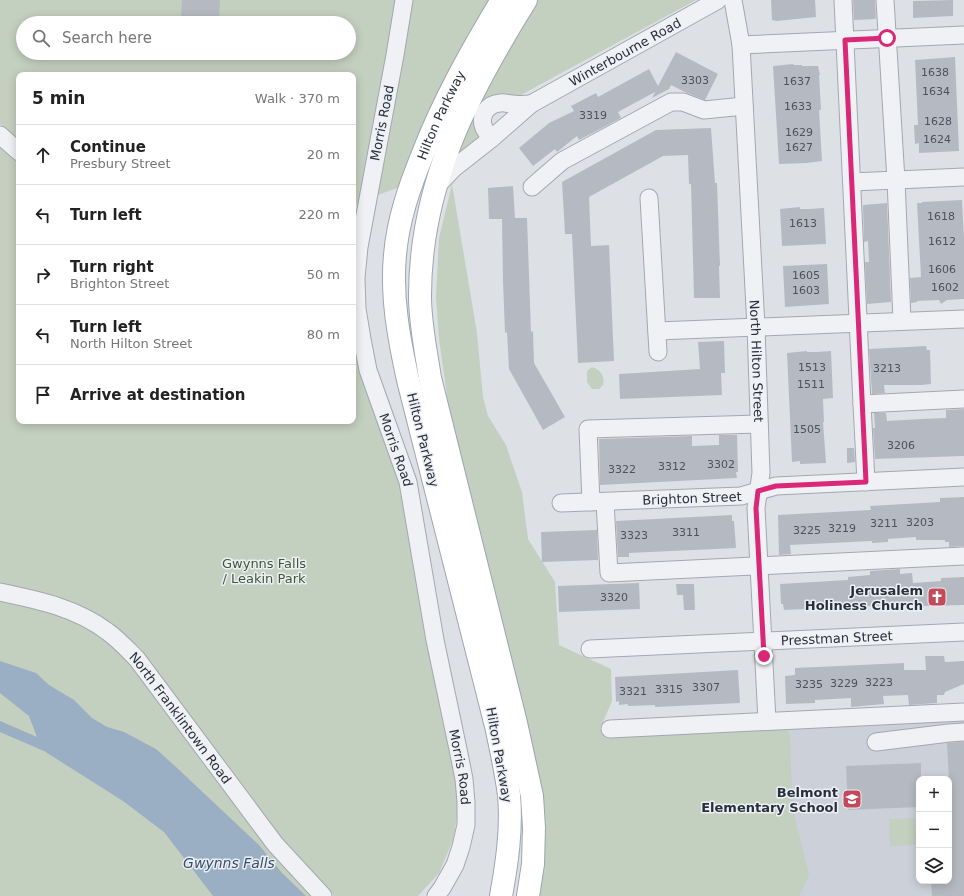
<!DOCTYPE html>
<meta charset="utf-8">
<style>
body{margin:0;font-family:"DejaVu Sans",sans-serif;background:#f2f2f2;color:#222}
.controls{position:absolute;right:12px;bottom:12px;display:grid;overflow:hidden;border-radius:8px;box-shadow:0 2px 10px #0003}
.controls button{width:36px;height:36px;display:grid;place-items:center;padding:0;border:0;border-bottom:1px solid #e0e0e0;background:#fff;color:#222;font:20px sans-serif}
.stop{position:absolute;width:12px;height:12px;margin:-9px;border:3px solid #db2777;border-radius:50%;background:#fff}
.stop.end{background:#db2777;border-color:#fff;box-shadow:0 1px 4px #0008}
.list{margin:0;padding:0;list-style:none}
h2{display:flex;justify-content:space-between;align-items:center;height:52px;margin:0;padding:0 16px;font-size:17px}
h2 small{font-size:13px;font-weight:400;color:#767676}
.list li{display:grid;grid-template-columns:26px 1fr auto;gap:12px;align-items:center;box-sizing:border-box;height:60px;padding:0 16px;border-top:1px solid #e0e0e0}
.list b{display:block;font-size:15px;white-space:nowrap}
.list p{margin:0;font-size:13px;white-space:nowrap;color:#767676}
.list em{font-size:13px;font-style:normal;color:#767676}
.icon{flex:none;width:22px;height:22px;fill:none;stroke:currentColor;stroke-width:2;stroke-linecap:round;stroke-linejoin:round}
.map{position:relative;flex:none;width:964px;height:896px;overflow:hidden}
.search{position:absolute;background:#fff;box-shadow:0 2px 10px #0003;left:16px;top:16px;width:340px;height:44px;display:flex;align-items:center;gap:10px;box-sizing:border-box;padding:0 14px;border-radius:22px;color:#767676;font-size:15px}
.panel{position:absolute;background:#fff;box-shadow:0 2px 10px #0003;left:16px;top:72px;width:340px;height:352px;border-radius:8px}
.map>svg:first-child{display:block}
</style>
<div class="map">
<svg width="964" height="896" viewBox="0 0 964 896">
<rect width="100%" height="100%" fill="#dde1e6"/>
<path fill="#ccd0d8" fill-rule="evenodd" d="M964 717V896H768L784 819 786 725ZM919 779H949V881H919Z"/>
<g fill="#c3cfbf" fill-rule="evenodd">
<path d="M0 0H491L400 187 358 202 353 212V75H19V146L5 127 0 124ZM23 23H349V53H23Z"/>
<path d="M535 0H696L519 96 494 95 485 101 481 136 455 155 462 130Z"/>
<path d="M0 140 19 158V421H353V332L369 397 401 489 431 665 456 770 458 808 454 838 439 873 418 896H334L292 853 137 651 0 585Z"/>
<path d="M452 184 477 333 483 397 488 416 506 445 522 492 528 539 555 582 559 645 611 669 612 701 600 729 608 735 782 724 790 735 791 771 794 814 809 875 799 896H536L539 887 451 424 439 339 436 297 439 238Z"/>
<path d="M592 367C601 370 605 376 603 385L599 389H592L587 382V371Z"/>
<path d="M0 596 63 613 98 631 134 663 315 896H0Z"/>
<path d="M915 818 917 845 890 846 889 819Z"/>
</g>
<path fill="#9aaec4" d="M0 661 36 673 49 685 74 700 92 718 107 727 124 732 156 749 176 767 259 845 282 873 306 896H213L164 832 123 801 44 751 0 732V721L37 737 29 716 0 693Z"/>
<g fill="#b5bac2">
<path d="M182 0H220L219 19 181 16Z"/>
<path d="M771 0H815L816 17 777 21 772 20Z"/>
<path d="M853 0H875L876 19 854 20Z"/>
<path d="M953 0V16L913 18V1Z"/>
<path d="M676 52 718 74 705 100 685 92 671 85 669 89 652 98 655 92 618 112 621 118 579 140 577 136 557 152 555 149 533 166 519 148 549 123 574 111 571 106 596 93 598 97 649 69 658 86Z"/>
<path d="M955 57 959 151 919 153V143L915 144 914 125H918L915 60Z"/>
<path d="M793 64 794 65H802V66H818L820 75H819L821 110H819L822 161 807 163 779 164 773 66Z"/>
<path d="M711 128 715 183H717L720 266H719L720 298H694L691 184H689L688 155 663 156 589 197 591 246 609 245 614 361 578 363 572 234H565L562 182 656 130Z"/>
<path d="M513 186 515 218H527L531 332 533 331 534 363 565 417 543 430 509 369 507 332 505 333 503 281 502 219H489L488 188Z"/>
<path d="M962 200 964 238V299L947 300 941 304 939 300 917 301V302L911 303 910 278 921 277 917 203H922V202Z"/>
<path d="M887 203 891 302 867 304 865 262H869L868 241 864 242 863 205Z"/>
<path d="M800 207V209H809L824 208 826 244 782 246 780 209Z"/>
<path d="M827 264 829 304 785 307 783 266Z"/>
<path d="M724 341 725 373H721L722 395 620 399 619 374 700 369 698 342Z"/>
<path d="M926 346 927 350H930L931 384 921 385H884L885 393 872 394 869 349Z"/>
<path d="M807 351V352H816L831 351 833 398 823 399 824 422H823L824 436 826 463 800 464V461L792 462 787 353Z"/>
<path d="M964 409V456L875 459 873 428H875L874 413H886L887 421 922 419 946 418V410Z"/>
<path d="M719 435H737L738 472H736L737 478 600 485 599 439 692 436V446L719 445Z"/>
<path d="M847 448H854L855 462 847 463Z"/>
<path d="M964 497V546L949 547V542H945V540H916V537L888 539V542L872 543V541L790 545 791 554 779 555 778 515 871 510 870 506 940 502V498Z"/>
<path d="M732 515V521H734L736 548 629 553V557H618L616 521Z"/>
<path d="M597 530 598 560 542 562 541 532Z"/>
<path d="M900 569V574L912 573 913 583 941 581V578L964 577V605L924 606V608L913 609V604L784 610 783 604H781L780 584 848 580V577L870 575V571Z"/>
<path d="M639 583 640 609 559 612 558 586Z"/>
<path d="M676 584H694L695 610H684L683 595H677Z"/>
<path d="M925 656H944L945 662 964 661V684L945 692 944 695H937V703L909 705 908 695 883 696 884 704 851 707V698L815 700V703L786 704 785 676 795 675V668L904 663V670H926Z"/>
<path d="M738 670 740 703 655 707V705L628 706V704L619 705V701L616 702 615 677Z"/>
<path d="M961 742H964V896H932L931 881H949V779L947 743Z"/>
<path d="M921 763V779H919V807L848 810 846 766Z"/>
</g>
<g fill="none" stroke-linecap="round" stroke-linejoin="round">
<defs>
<g id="minor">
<path id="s1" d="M404 0 395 55 359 247 356 278 357 309 362 339 368 370 408 482 435 640 459 754 464 779 466 802V825L461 847 455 865 442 888 436 896"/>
<path id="s2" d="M733 0 741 45 756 327 761 473 756 508 767 721"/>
<path d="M843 0 862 404"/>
<path d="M885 0 896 180 902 321"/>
<path d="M741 45 964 35"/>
<path d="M0 135 19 152"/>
<path d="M491 139C489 135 486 132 484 128 479 116 487 104 500 103 504 102 508 104 512 104 519 105 525 104 531 104"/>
<path d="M852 182 964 177"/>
<path id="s3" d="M438 185 454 168 491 139 531 104 718 0"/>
<path d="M532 187 562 161 671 102H683L704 110 744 106"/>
<path d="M649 198 658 352"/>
<path d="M657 331 964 319"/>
<path d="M866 482 862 404 964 399"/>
<path d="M591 502 588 429 759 424"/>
<path d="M605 502 609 573 964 556"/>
<path id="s4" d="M561 503 741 496 776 486 964 477"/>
<path id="s5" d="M0 592C38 600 77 608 108 632 119 640 128 650 137 659L275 844 323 896"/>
<path id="s6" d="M590 649 964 632"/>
<path d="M610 729 964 712"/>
<path d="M876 742 949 733 964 732"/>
</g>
<g id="major">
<path d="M526 0C468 93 420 184 420 296 420 324 426 351 430 378L516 723 532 796 534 828 533 864 528 896"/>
<path id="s7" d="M501 896C507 863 512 829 509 795 506 772 501 749 496 726L408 380C399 339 391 297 395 255 398 220 409 188 422 156 443 101 472 50 502 0"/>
</g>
</defs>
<use href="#minor" stroke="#a3a8b0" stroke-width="19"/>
<use href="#major" stroke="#9da5b1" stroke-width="24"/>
<use href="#minor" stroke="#f0f1f5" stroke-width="17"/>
<use href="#major" stroke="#fff" stroke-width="22"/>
</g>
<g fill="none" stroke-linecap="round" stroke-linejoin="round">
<path stroke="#db2777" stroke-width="5" d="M764 656 756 508 758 491 776 486 866 482 845 40 887 38"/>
</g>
<defs>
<symbol id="church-square" viewBox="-11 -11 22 22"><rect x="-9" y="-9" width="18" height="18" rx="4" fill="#c4495b" stroke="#ecf0f4"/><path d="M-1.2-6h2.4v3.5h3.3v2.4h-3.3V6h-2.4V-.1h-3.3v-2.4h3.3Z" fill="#fff"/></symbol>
<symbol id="school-square" viewBox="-11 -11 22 22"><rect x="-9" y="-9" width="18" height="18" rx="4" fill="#c4495b" stroke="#ecf0f4"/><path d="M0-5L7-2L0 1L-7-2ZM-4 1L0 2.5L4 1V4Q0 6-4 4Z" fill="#fff"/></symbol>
</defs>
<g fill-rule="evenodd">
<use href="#church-square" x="926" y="586" width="22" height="22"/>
<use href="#school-square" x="841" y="788" width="22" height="22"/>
</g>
<g text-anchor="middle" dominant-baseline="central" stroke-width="3" stroke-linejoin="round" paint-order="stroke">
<g font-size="11" fill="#4b525e">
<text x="935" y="72">1638</text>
<text x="695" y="80">3303</text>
<text x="797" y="81">1637</text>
<text x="936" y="91">1634</text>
<text x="798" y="106">1633</text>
<text x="593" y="115">3319</text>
<text x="938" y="121">1628</text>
<text x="799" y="132">1629</text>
<text x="937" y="139">1624</text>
<text x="799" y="147">1627</text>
<text x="941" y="216">1618</text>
<text x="803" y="223">1613</text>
<text x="942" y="241">1612</text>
<text x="942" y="269">1606</text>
<text x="806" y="275">1605</text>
<text x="945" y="287">1602</text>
<text x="806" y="290">1603</text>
<text x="812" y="367">1513</text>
<text x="887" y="368">3213</text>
<text x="811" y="384">1511</text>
<text x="807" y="429">1505</text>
<text x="901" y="445">3206</text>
<text x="721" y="464">3302</text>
<text x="672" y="466">3312</text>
<text x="622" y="469">3322</text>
<text x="920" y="522">3203</text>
<text x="884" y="523">3211</text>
<text x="842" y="528">3219</text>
<text x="807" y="530">3225</text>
<text x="686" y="532">3311</text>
<text x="634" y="535">3323</text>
<text x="614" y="597">3320</text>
<text x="879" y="682">3223</text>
<text x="844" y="683">3229</text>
<text x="809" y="684">3235</text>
<text x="706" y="687">3307</text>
<text x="669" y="689">3315</text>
<text x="633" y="691">3321</text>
</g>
<g font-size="13" fill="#282f3c" stroke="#ecf0f4">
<text stroke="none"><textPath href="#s3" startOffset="231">Winterbourne Road</textPath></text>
<text stroke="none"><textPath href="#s7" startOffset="803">Hilton Parkway</textPath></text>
<text transform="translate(382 123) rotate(-79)">Morris Road</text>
<text stroke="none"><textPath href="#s2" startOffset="362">North Hilton Street</textPath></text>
<text transform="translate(423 440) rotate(76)">Hilton Parkway</text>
<text stroke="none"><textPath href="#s1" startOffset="460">Morris Road</textPath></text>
<text stroke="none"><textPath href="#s4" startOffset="131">Brighton Street</textPath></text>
<text stroke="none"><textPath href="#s6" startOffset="247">Presstman Street</textPath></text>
<text stroke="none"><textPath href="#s5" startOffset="229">North Franklintown Road</textPath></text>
<text transform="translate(499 755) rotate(80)">Hilton Parkway</text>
<text stroke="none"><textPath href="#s1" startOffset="784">Morris Road</textPath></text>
</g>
<g font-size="13" fill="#3c5636" stroke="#ecf0f4">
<text x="264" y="563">Gwynns Falls<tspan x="264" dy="15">/ Leakin Park</tspan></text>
</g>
<g font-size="13" font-weight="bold" fill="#282f3c" stroke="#ecf0f4" text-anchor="end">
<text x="923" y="590">Jerusalem<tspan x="923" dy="15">Holiness Church</tspan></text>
<text x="838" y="792">Belmont<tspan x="838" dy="15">Elementary School</tspan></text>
</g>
<g font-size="14" font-style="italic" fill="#354e6d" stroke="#ecf0f4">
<text x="229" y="863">Gwynns Falls</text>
</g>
</g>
</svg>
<div class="controls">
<button>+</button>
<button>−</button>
<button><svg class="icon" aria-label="layers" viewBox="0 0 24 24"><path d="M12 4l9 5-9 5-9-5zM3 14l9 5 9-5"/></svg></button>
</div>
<div class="stop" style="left:887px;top:38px"></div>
<div class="stop end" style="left:764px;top:656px"></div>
<div class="search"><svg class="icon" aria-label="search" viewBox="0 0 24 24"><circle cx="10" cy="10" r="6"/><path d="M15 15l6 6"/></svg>Search here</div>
<section class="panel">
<h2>5 min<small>Walk · 370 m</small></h2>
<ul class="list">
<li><svg class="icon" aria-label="ahead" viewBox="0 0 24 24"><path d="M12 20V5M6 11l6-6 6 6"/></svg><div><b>Continue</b><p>Presbury Street</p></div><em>20 m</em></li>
<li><svg class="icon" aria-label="left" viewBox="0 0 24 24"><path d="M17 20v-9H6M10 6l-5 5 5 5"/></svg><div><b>Turn left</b></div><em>220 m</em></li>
<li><svg class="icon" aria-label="right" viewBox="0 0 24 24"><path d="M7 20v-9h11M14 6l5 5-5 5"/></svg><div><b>Turn right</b><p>Brighton Street</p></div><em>50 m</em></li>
<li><svg class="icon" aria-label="left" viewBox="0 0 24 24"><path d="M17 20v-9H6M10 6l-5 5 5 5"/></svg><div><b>Turn left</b><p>North Hilton Street</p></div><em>80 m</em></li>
<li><svg class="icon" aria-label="arrive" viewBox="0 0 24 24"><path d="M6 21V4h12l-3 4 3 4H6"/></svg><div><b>Arrive at destination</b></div></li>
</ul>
</section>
</div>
